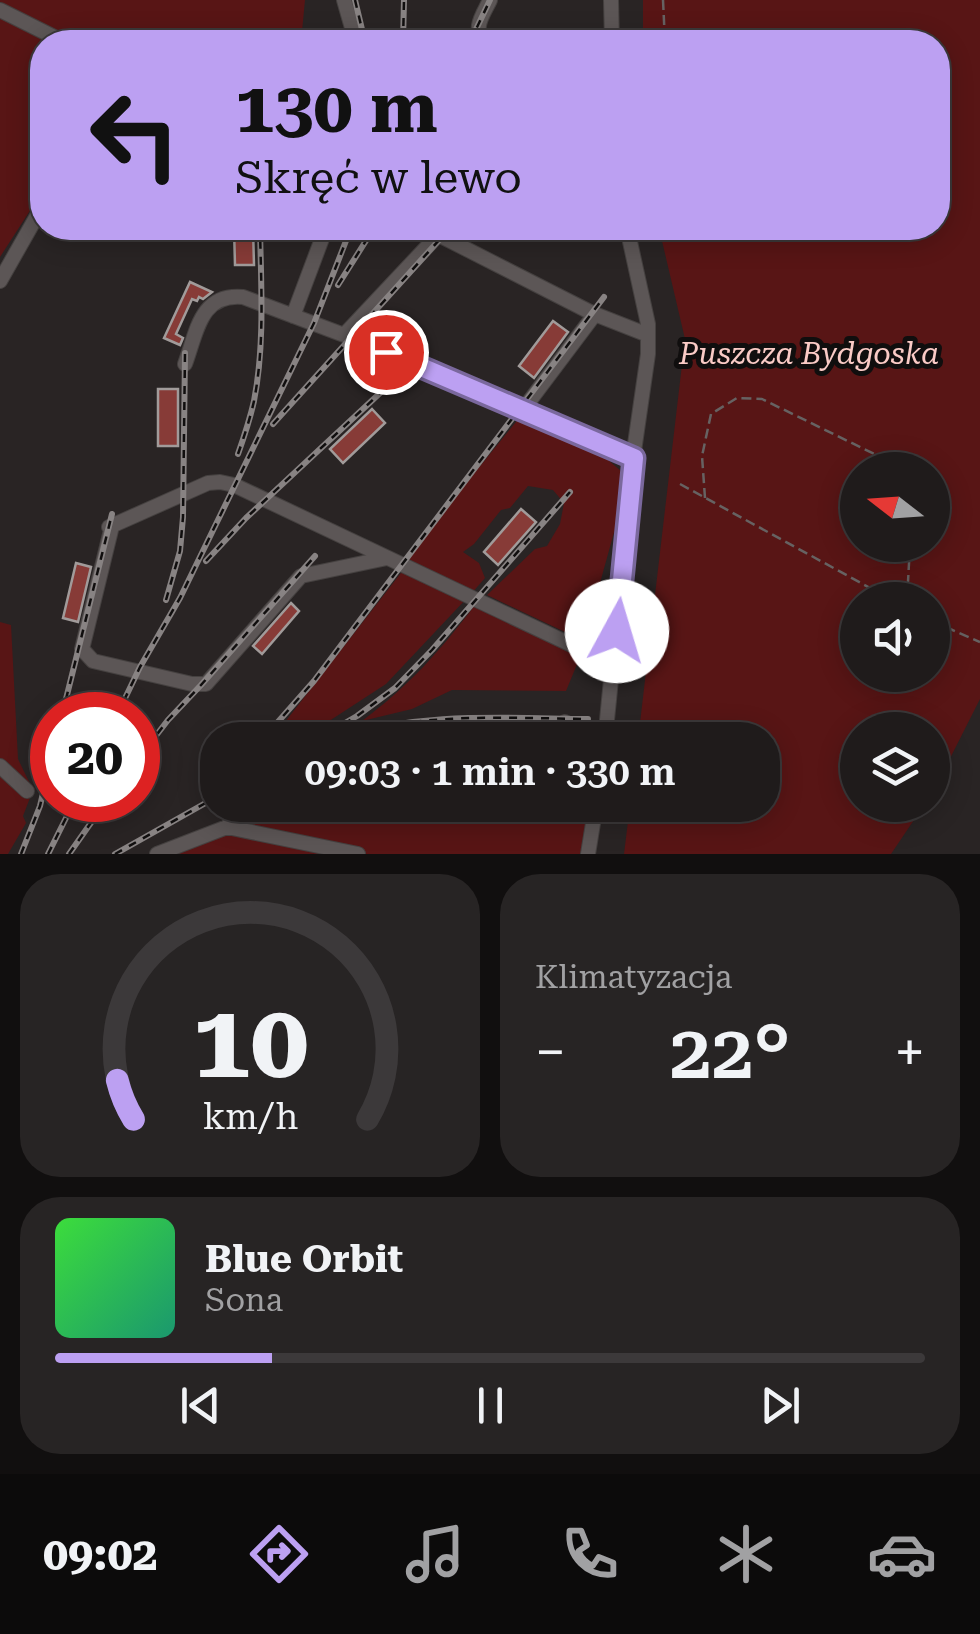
<!DOCTYPE html>
<html lang="pl">
<head>
<meta charset="utf-8">
<style>
  :root { --surface:#1f1b1b; --page:#272424; --text:#f1f3f6; --muted:#a1a1a3; --line:#3c393a; --accent:#bca0f2 }
  body { margin:0; font-family:"Roboto Serif",serif; background:var(--page); color:var(--text); height:100vh; display:flex; flex-direction:column; font-size:38px; white-space:nowrap }
  * { box-sizing:border-box; margin:0 }
  p { font-size:32px; color:var(--muted) }
  .icon { flex:none; width:55px; height:55px; fill:none; stroke:currentColor; stroke-width:2; stroke-linecap:round; stroke-linejoin:round }
  .map { position:relative; height:854px; overflow:hidden }
  .details { display:flex; flex-direction:column; gap:20px; padding:20px; background:#110f0f; flex:1 }
  .details>* { flex:none }
  .banner { position:absolute; left:30px; top:30px; width:920px; height:210px; border-radius:40px; box-shadow:0 5px 25px #0003,0 0 0 2px var(--line); background:#bca0f2; color:#111; overflow:hidden }
  .needle { width:65px; rotate:287deg }
  .controls { position:absolute; left:840px; top:452px; display:grid; gap:20px }
  .controls a { display:grid; place-items:center; width:110px; height:110px; border-radius:50%; background:var(--surface); box-shadow:0 5px 25px #0003,0 0 0 2px var(--line); font-size:50px }
  .speed { position:absolute; left:30px; top:692px; display:flex; gap:20px; font-size:50px; font-weight:700; text-align:center }
  .speed>* { display:grid; place-content:center; width:130px; height:130px; border-radius:50%; background:var(--surface); box-shadow:0 5px 25px #0003,0 0 0 2px var(--line); line-height:1 }
  .speed .limit { border:15px solid #d22; background:#fff; color:#111 }
  .pin { position:absolute; display:grid; place-items:center; width:85px; height:85px; color:#fff; margin:-42px; border:5px solid #fff; border-radius:50%; box-shadow:0 2px 10px #0007 }
  .me { position:absolute; width:110px; margin:-55px; rotate:6deg; stroke-linejoin:round; filter:drop-shadow(0 0 8px #0008) }
  .turn { display:flex; align-items:center; gap:35px; height:210px; padding:0 40px; font-size:45px }
  .turn .icon { width:130px; height:130px; stroke-width:2.5 }
  .turn b { display:block; font-size:70px; line-height:85px }
  .big { font-size:75px; font-weight:600; line-height:1.1 }
  .details .tile { flex:1; display:flex; flex-direction:column; justify-content:center; gap:15px; min-width:0; padding:0 35px; border-radius:40px; background:var(--page) }
  .details .dial { align-items:center; gap:0 }
  .dial svg { height:260px; overflow:visible; fill:none; stroke:var(--line); stroke-width:7; stroke-linecap:round; text-anchor:middle }
  .dial text { fill:var(--text); stroke:none }
  .song { display:flex; align-items:center; gap:30px }
  .cover { width:120px; height:120px; border-radius:15px; background:linear-gradient(135deg,hsl(120 70% 55%),hsl(160 70% 35%)) }
  .played { height:10px; border-radius:5px; background:linear-gradient(90deg,var(--accent) 25%,var(--line) 25%) }
  .keys { display:flex; justify-content:space-around; direction:ltr }
  .heat { display:flex; justify-content:space-between; align-items:center; font-size:55px; direction:ltr }
  .details .tiles { flex:1; display:grid; gap:20px; grid-template-columns:1fr 1fr }
  .tile:last-child { grid-column:span 2 }
  .trip { position:absolute; left:200px; top:722px; width:580px; height:100px; border-radius:40px; background:var(--surface); box-shadow:0 5px 25px #0003,0 0 0 2px var(--line); font-weight:600; line-height:100px; text-align:center }
  .tabs { display:flex; height:160px; justify-content:space-around; align-items:center; background:#0c0b0b; color:var(--muted) }
  .tabs .icon { width:70px; height:70px }
  .tabs .selected { color:var(--accent) }
  .tabs b { font-size:45px; color:var(--text) }
  .map>svg:first-child { display:block }
  .green { fill:#581515; fill-rule:evenodd }
  .building { fill:#873b37; stroke:#a19b9a; stroke-width:2.5 }
  .lines { fill:none; stroke-linecap:round; stroke-linejoin:round }
  .minor-casing { stroke:#454140; stroke-width:16 }
  .path { stroke:#666262; stroke-width:2.5; stroke-dasharray:10 5; stroke-linecap:butt }
  .minor { stroke:#5c5656; stroke-width:14 }
  .rail-casing { stroke:#888383; stroke-width:6 }
  .rail { stroke:#100e0e; stroke-width:2.5; stroke-dasharray:8; stroke-linecap:butt }
  .route-casing { stroke:#7a689d; stroke-width:25 }
  .route { stroke:#bca0f2; stroke-width:18 }
  .labels { text-anchor:middle; stroke-width:10; stroke-linejoin:round; paint-order:stroke }
  .park-label { font-size:30px; font-style:italic; fill:#facbc6; stroke:#100e0e }
</style>
</head>
<body>
<div class="map">
<svg width="980" height="854" viewBox="0 0 980 854">
  <rect width="100%" height="100%" fill="#292424"/>
  <!-- green -->
  <path class="green" d="M0,0h305l-4,42h-259v150l-42,65z
    M643,0h337v699l-47,93 -1,-62h-74v75h66l-33,49h-267l6,-49h132v-65h-124l47,-401 -26,-111h279v-186h-295zM932,470v75h-74v-75zM932,600v75h-74v-75z
    M520,417l80,36 29,25 -45,163 -97,-46 48,-46 12,-3 13,-22 4,-21 -11,-13 -25,-4 -18,22 -9,2 -27,34 -11,8 16,11 6,15 -14,16 -66,-36z
    M404,569l63,29 -81,86 -86,56h-29z
    M475,605l105,52 -14,34 -114,-1 -40,19 -50,12c48,-36 77,-69 113,-116z
    M0,622l11,3 7,134 15,31 -10,26 3,7 -18,31h-8z
    M252,805h339l-8,49h-410l61,-31z"/>
  <!-- building -->
  <path class="building" d="M234,228h19l1,37h-19z
    M190,282l22,10 -9,7 -4,-2 -2,4 -5,-2 -16,35 7,4 -3,7 -16,-7z
    M553,321l15,11 -34,46 -15,-12z
    M158,389h20v57h-20z
    M372,409l13,14 -42,40 -13,-14z
    M521,509l15,13 -38,43 -14,-13z
    M76,563l15,4 -13,55 -15,-4z
    M291,603l8,8 -37,43 -9,-8z
    M477,724h57v16h-57z"/>
  <g class="lines">
    <defs>
      <path id="minor" d="M344,0l12,42
        M611,0l1,42
        M0,10l64,32
        M486,42c-15,-13 -3,-27 4,-42
        M425,228l167,85 56,22
        M0,281l42,-74
        M293,316l33,-88
        M344,335l94,-100
        M185,364c12,-32 15,-71 58,-67l109,41 281,120
        M522,411l73,-97
        M112,526l-30,123 11,12 99,23h14l95,-108 86,-18
        M109,527l99,-44 12,-1 14,3 380,180
        M565,722l1,7 11,11
        M386,740l58,-7
        M605,740l28,-282 15,-104v-30l-21,-96
        M0,766l27,25
        M227,827l17,-22
        M157,854l70,-27 131,27
        M588,854l8,-49"/>
    </defs>
    <!-- minor casing -->
    <use href="#minor" class="minor-casing"/>
    <!-- path -->
    <path class="path" d="M663,0l2,42
      M680,484l212,116
      M705,498l-3,-42 9,-42 26,-16 25,1 145,71
      M907,600l3,-55
      M932,621l48,21"/>
    <!-- minor -->
    <use href="#minor" class="minor"/>
    <defs>
      <path id="rail" d="M355,0l10,42
        M403,42l1,-42
        M470,42l20,-42
        M338,285l36,-57
        M273,424l177,-196
        M238,454c6,-17 12,-35 16,-53 11,-56 7,-117 6,-173
        M206,561l40,-43 148,-138
        M166,600l14,-49 3,-34 2,-164
        M62,715l50,-201
        M117,715l23,-48 40,-69 134,-275 37,-95
        M335,738c87,-26 163,-20 253,-19
        M262,740l52,-59 290,-384
        M316,740l41,-24 38,-28 37,-38 138,-158
        M138,759l30,-39 33,-35 114,-129
        M21,854l19,-48 12,-52
        M48,854l27,-54
        M69,854l38,-54
        M115,854l103,-58"/>
    </defs>
    <!-- rail casing -->
    <use href="#rail" class="rail-casing"/>
    <!-- rail -->
    <use href="#rail" class="rail"/>
  </g>
  <g class="lines">
    <defs>
      <path id="route" d="M386,352l248,106 -17,173"/>
    </defs>
    <!-- route casing -->
    <use href="#route" class="route-casing"/>
    <!-- route -->
    <use href="#route" class="route"/>
  </g>
  <g class="labels">
    <!-- park labels -->
    <g class="park-label">
      <text x="809" y="364">Puszcza Bydgoska</text>
    </g>
  </g>
</svg>
<div class="controls">
<a><svg class="needle" viewBox="-14 -14 28 28"><path d="M0-13l5 13h-10z" fill="#e53935"/><path d="M0 13l5-13h-10z" fill="#a1a1a3"/></svg></a>
<a><svg class="icon" aria-label="sound" viewBox="0 0 24 24"><path d="M4 9h4l5-4v14l-5-4H4zM17 9q2 3 0 6"/></svg></a>
<a><svg class="icon" aria-label="layers" viewBox="0 0 24 24"><path d="M12 4l9 5-9 5-9-5zM3 14l9 5 9-5"/></svg></a>
</div>
<div class="speed"><div class="limit">20</div></div>
<div class="pin" style="left:386px;top:352px;background:#d93025"><svg class="icon" aria-label="arrive" viewBox="0 0 24 24"><path d="M6 21V4h12l-3 4 3 4H6"/></svg></div>
<svg class="me" style="left:617px;top:631px" viewBox="-20 -20 40 40"><circle r="19" fill="#fff"/><path d="M0-13L10 11 0 6-10 11z" fill="#bca0f2"/></svg>
<div class="trip">09:03 · 1 min · 330 m</div>
<div class="banner">
<div class="turn"><svg class="icon" aria-label="left" viewBox="0 0 24 24"><path d="M17 20v-9H6M10 6l-5 5 5 5"/></svg><div><b>130 m</b>Skręć w lewo</div></div>
</div>
</div>
<section class="details">
<div class="tiles">
<div class="tile dial"><svg viewBox="0 0 100 80">
<path d="M14 69A42 42 0 1 1 86 69"/>
<path d="M14 69A42 42 0 0 1 9 57" stroke="#bca0f2"/>
<text x="50" y="56" font-size="32" font-weight="700">10</text>
<text x="50" y="72" font-size="11">km/h</text>
</svg></div>
<div class="tile"><p>Klimatyzacja</p>
<div class="heat"><a>−</a><b class="big">22°</b><a>+</a></div>
</div>
<div class="tile">
<div class="song"><i class="cover"></i><div><b>Blue Orbit</b><p>Sona</p></div></div>
<div class="played"></div>
<div class="keys"><svg class="icon" aria-label="previous" viewBox="0 0 24 24"><path d="M18 5L8 12l10 7zM5 5v14"/></svg><svg class="icon" aria-label="pause" viewBox="0 0 24 24"><path d="M8 5v14M16 5v14"/></svg><svg class="icon" aria-label="next" viewBox="0 0 24 24"><path d="M6 5l10 7-10 7zM19 5v14"/></svg></div>
</div>
</div>
</section>
<nav class="tabs">
<b>09:02</b>
<svg class="icon selected" aria-label="directions" viewBox="0 0 24 24"><path d="M12 3l9 9-9 9-9-9zM9 14v-3h6M13 9l2 2-2 2"/></svg>
<svg class="icon" aria-label="music" viewBox="0 0 24 24"><path d="M9 18V5l10-2v13"/><circle cx="6" cy="18" r="3"/><circle cx="16" cy="16" r="3"/></svg>
<svg class="icon" aria-label="phone" viewBox="0 0 24 24"><path d="M5 4h4l2 5-3 2q2 4 5 5l2-3 5 2v4C11 20 4 13 5 4z"/></svg>
<svg class="icon" aria-label="climate" viewBox="0 0 24 24"><path d="M12 3v18M4 7l16 10M4 17L20 7"/></svg>
<svg class="icon" aria-label="car" viewBox="0 0 24 24"><path d="M5 17H2v-5l4-1 3-4h7l3 4 3 1v5h-3M9 17h6M6 11h13"/><circle cx="7" cy="17" r="2"/><circle cx="17" cy="17" r="2"/></svg>
</nav>
</body>
</html>
